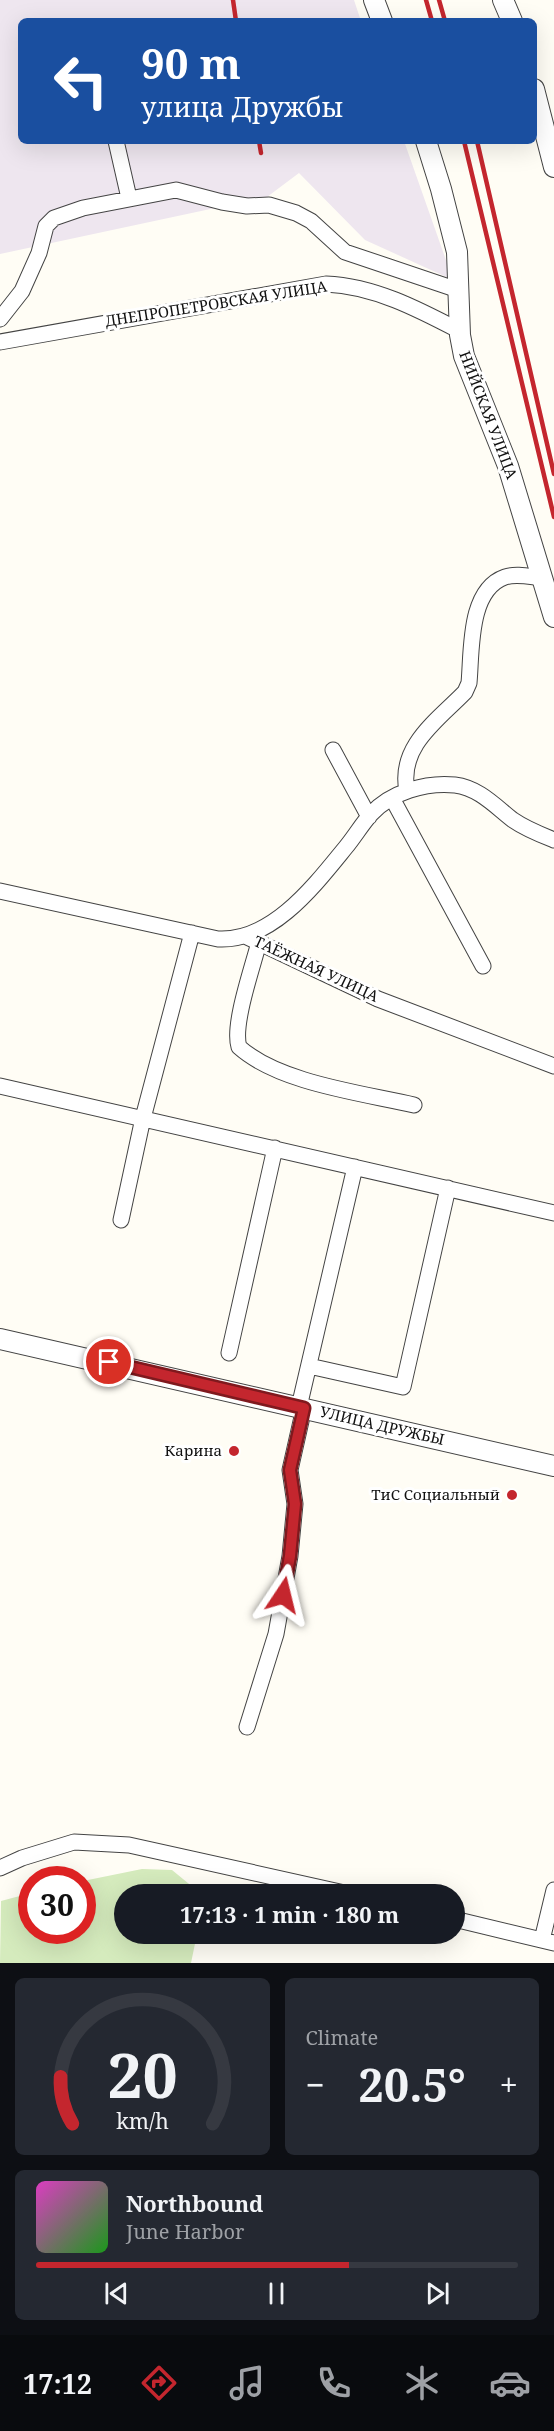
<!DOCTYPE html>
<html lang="en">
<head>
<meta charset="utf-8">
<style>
  :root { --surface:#171b24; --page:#242831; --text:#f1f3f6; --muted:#9ea1a6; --line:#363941; --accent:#c4262e }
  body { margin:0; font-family:"Noto Serif",serif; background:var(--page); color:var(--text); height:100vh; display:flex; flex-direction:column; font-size:22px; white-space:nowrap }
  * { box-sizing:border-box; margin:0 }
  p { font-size:20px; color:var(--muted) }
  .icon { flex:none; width:33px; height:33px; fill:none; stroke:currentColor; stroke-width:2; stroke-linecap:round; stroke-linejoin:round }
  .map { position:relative; height:1963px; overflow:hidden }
  .details { display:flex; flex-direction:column; gap:15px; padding:15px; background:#0d0f14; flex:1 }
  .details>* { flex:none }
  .banner { position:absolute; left:18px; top:18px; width:519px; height:126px; border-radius:9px; box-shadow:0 6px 24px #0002; background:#1a4fa0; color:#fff; overflow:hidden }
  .speed { position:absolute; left:18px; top:1866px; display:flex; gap:12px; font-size:30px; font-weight:700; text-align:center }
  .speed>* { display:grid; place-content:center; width:78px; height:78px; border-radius:50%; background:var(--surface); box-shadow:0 6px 24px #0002; line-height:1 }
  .speed .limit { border:9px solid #d22; background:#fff; color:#111 }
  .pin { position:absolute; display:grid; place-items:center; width:51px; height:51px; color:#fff; margin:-26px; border:3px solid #fff; border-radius:50%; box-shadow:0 2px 6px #0007 }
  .me { position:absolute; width:66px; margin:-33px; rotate:10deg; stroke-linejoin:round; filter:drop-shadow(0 0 4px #0008) }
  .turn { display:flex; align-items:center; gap:21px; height:126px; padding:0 24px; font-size:27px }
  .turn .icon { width:78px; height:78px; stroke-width:2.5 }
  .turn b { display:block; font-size:42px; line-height:51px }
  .big { font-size:45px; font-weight:700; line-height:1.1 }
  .details .widget { flex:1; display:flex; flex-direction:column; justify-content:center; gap:9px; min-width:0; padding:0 21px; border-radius:9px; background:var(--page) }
  .details .dial { align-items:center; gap:0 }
  .dial svg { height:156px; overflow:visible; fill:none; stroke:var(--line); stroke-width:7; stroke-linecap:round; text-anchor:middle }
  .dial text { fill:var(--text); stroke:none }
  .song { display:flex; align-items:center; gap:18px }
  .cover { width:72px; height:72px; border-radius:9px; background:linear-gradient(135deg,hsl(310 70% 55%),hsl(120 70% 35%)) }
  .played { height:6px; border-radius:3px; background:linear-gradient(90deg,var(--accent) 65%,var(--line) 65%) }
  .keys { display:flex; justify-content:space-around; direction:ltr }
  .heat { display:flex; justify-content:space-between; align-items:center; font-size:33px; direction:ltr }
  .details .tiles { flex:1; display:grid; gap:15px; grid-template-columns:1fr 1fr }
  .widget:last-child { grid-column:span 2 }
  .trip { position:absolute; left:114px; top:1884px; width:351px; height:60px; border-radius:30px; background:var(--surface); box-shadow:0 6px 24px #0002; font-weight:700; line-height:60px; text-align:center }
  .menu { display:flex; height:96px; justify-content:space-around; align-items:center; background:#090b0e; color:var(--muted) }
  .menu .icon { width:42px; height:42px }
  .menu .selected { color:var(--accent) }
  .menu b { font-size:27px; color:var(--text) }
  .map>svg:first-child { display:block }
  .industrial { fill:#eee6ef }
  .green { fill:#d5ebbd }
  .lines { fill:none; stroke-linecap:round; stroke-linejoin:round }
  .minor-casing { stroke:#444; stroke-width:17 }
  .tertiary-casing { stroke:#444; stroke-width:22 }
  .minor { stroke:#fff; stroke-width:15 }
  .tertiary { stroke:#fff; stroke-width:20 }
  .rail { stroke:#c4262e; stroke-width:4.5 }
  .route-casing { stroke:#7f191e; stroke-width:15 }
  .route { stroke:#c4262e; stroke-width:10 }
  .poi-dot { fill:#c4262e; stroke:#fff; stroke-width:2 }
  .labels { text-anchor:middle; stroke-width:6; stroke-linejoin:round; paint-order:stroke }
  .street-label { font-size:15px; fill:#111; stroke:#fff }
  .poi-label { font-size:15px; fill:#111; stroke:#fff; text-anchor:end }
</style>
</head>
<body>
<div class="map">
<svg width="554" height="1963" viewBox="0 0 554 1963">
  <rect width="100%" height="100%" fill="#fffdf5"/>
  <!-- industrial -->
  <path class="industrial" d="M0,0h354l7,21h-340v120h383l49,139 -88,-40 -66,-67 -32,24 -267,57z"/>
  <!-- green -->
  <path class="green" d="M142,1869l30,1 22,18 2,6h-72v40h73l-6,29h-191l1,-62 30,-8 1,37h50l1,-49z"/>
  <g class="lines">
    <defs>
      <path id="minor" d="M116,141l13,57
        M0,319l22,-28 17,-38 7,-27 8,-8 29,-10 93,-18 46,12 25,4 22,-1 27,8 15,8 34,31 113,38
        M0,342l326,-58c48,2 92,25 134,47
        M333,750l36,67
        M407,791c-9,-45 31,-71 58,-99l4,-9c3,-32 -1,-93 36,-106 12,-4 26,0 38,1
        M392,798l91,168
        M0,891l218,48c54,3 97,-54 128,-92 9,-11 16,-23 25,-33 20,-22 55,-32 84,-29 24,3 40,21 58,35 13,9 26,14 41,20
        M245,936l133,63 176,67
        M259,942c-6,24 -27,83 -20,105 40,36 123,46 175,58
        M0,1086l554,127
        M121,1220l22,-102 49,-185
        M229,1353l46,-205
        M309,1366l94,21 45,-199
        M299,1407l56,-240
        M247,1727l29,-93 14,-78 5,-52 -5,-34 14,-62
        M0,1868l22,-10 52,-16 55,3 220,49
        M454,1919l100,24
        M542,1940l12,-50"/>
      <path id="tertiary" d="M374,0l8,21
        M503,0l9,21
        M534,89l20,78
        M426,141l15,48 16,63 3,83 4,21 44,110 46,151
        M0,1339l554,127"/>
    </defs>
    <!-- minor casing -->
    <use href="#minor" class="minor-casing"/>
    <!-- tertiary casing -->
    <use href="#tertiary" class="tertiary-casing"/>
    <!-- minor -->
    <use href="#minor" class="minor"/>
    <!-- tertiary -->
    <use href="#tertiary" class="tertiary"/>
    <!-- rail -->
    <path class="rail" d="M233,0l3,21
      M426,0l6,21
      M439,0l6,21
      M259,141l2,12
      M464,141l90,376
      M477,141l77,333"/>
  </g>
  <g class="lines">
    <defs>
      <path id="route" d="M109,1362l195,46 -14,62 5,34 -5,52 -7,39"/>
    </defs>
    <!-- route casing -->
    <use href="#route" class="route-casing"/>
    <!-- route -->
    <use href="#route" class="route"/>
  </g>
  <!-- markers -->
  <g class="poi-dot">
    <circle cx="234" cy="1451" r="6"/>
    <circle cx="512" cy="1495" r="6"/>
  </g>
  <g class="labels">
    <!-- street labels -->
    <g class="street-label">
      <text transform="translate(216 304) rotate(-9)" y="5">ДНЕПРОПЕТРОВСКАЯ УЛИЦА</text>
      <text transform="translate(488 415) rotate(69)" y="5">НИЙСКАЯ УЛИЦА</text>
      <text transform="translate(316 969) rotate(25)" y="5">ТАЁЖНАЯ УЛИЦА</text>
      <text transform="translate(382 1426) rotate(13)" y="5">УЛИЦА ДРУЖБЫ</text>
    </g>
    <!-- poi labels -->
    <g class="poi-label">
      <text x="222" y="1456">Карина</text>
      <text x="500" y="1500">ТиС Социальный</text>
    </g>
  </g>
</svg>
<div class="speed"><div class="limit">30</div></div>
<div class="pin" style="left:109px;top:1362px;background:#d93025"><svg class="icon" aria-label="arrive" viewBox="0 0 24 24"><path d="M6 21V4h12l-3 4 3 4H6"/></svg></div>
<svg class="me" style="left:283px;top:1595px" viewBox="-20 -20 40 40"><path d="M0-17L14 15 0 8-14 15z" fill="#c4262e" stroke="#fff" stroke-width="4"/></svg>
<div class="trip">17:13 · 1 min · 180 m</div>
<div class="banner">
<div class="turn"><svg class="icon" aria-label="left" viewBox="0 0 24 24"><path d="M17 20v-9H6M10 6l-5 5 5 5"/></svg><div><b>90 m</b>улица Дружбы</div></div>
</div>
</div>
<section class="details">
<div class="tiles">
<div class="widget dial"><svg viewBox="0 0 100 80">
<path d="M14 69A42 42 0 1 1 86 69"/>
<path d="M14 69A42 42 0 0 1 8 45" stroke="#c4262e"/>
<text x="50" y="56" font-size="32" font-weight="700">20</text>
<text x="50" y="72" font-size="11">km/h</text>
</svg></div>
<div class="widget"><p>Climate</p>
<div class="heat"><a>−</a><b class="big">20.5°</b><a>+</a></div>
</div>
<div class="widget">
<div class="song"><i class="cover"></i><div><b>Northbound</b><p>June Harbor</p></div></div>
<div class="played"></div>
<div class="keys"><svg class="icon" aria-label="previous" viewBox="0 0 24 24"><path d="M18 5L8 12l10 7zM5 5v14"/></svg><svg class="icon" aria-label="pause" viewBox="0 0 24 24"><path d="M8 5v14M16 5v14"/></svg><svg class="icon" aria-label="next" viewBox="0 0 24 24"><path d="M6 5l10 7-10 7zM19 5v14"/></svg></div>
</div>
</div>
</section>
<nav class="menu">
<b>17:12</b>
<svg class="icon selected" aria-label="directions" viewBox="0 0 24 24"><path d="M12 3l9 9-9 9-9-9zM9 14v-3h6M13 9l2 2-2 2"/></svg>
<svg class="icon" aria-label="music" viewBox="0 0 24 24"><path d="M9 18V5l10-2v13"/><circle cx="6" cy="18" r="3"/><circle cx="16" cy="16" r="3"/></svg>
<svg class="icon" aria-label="phone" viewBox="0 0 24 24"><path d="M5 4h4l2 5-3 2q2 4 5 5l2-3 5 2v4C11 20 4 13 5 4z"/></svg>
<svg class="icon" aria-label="climate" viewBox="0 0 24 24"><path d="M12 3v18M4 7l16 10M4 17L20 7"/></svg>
<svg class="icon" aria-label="car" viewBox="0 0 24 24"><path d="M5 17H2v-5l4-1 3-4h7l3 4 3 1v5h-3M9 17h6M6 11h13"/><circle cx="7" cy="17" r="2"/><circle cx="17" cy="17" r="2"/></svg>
</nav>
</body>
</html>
